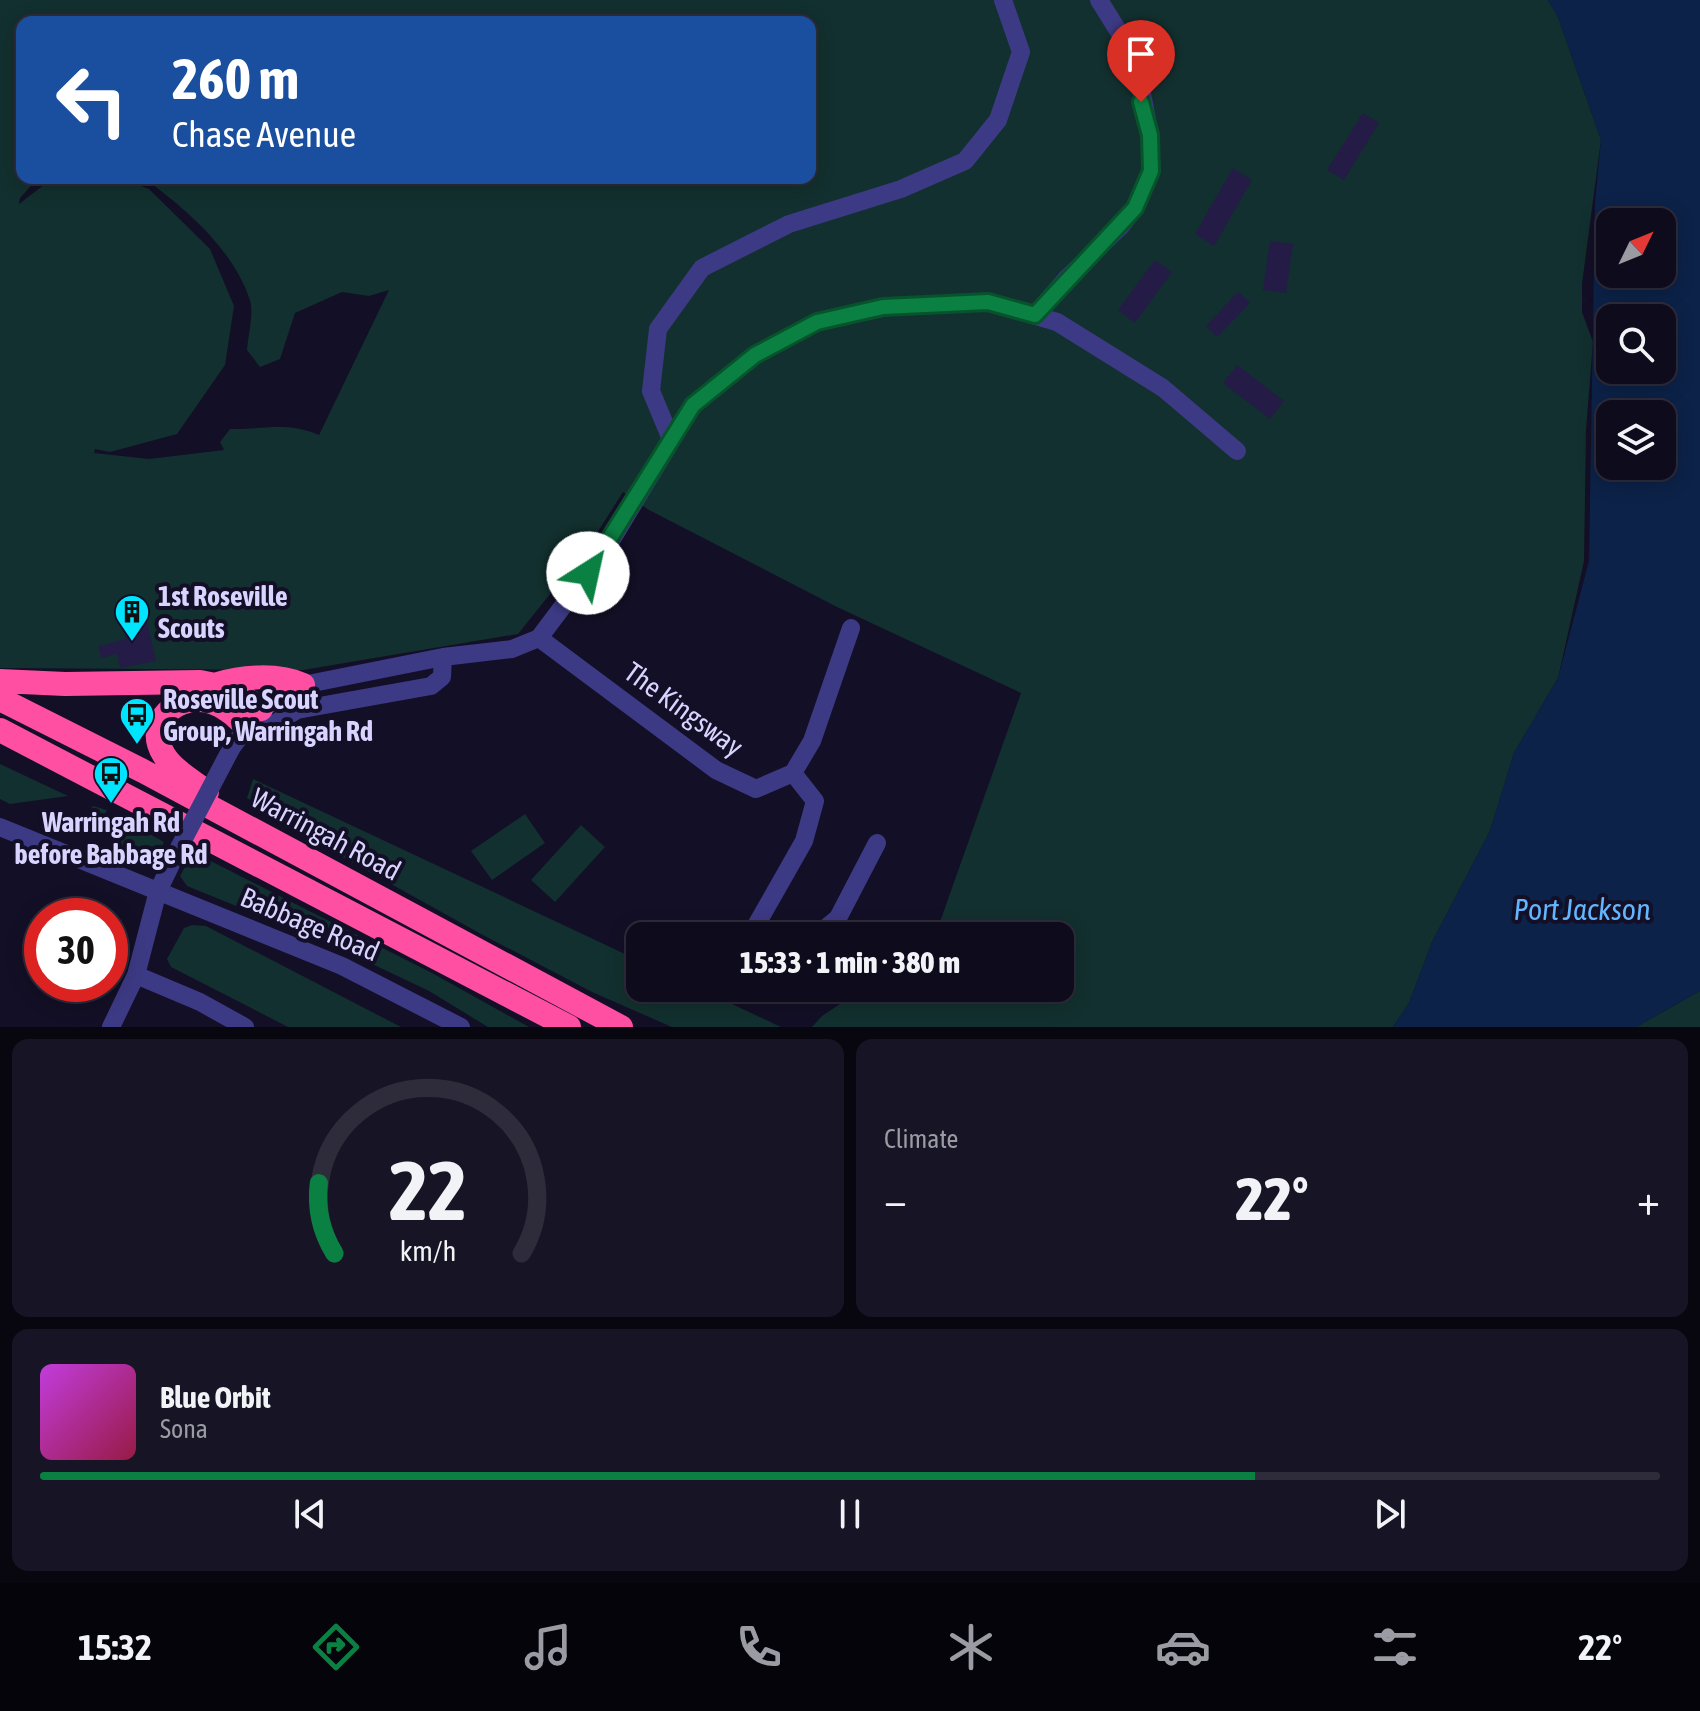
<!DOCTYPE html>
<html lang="en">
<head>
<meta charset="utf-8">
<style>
  :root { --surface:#0e0b1c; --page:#171425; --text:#f1f3f6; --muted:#9b9ba3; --line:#2e2b3b; --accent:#0b8043 }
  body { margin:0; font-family:"Asap Condensed",sans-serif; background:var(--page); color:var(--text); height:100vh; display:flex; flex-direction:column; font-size:30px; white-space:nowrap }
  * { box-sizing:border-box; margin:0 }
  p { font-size:26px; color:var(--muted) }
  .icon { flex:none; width:44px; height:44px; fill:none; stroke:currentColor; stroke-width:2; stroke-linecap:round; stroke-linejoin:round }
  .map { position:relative; height:1027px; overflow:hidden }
  .side { display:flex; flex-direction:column; gap:12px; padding:12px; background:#08060f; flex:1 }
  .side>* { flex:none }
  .top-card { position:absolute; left:16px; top:16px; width:800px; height:168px; border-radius:16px; box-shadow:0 4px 20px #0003,0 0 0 2px var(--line); background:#1a4fa0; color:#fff; overflow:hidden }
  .needle { width:52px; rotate:47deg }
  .fabs { position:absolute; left:1596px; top:208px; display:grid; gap:16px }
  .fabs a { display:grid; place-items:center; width:80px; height:80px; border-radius:16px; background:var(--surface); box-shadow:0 4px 20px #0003,0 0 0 2px var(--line); font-size:40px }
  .speed { position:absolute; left:24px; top:898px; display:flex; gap:16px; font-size:40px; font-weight:700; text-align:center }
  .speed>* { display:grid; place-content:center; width:104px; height:104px; border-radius:50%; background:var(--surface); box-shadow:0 4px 20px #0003,0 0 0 2px var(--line); line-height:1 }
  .speed .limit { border:12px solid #d22; background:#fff; color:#111 }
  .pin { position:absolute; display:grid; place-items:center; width:68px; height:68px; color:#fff; margin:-82px -34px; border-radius:50% 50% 50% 0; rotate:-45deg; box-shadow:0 0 8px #0007 }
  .pin .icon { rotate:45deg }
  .me { position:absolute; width:88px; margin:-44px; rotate:35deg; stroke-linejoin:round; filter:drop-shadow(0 0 6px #0008) }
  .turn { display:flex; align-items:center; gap:28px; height:168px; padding:0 24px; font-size:36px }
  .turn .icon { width:104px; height:104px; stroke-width:2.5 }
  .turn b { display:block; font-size:56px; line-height:68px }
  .big { font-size:60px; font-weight:800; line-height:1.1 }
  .side .tile { flex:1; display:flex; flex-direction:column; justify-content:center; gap:12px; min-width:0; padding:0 28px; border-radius:16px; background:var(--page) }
  .side .dial { align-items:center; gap:0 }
  .dial svg { height:208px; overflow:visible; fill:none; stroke:var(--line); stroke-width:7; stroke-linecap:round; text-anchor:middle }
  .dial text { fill:var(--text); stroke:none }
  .song { display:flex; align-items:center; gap:24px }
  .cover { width:96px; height:96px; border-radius:12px; background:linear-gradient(135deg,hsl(290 70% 55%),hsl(340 70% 35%)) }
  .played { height:8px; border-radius:4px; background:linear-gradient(90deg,var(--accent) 75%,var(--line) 75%) }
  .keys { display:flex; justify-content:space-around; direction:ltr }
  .heat { display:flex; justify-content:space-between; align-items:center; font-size:44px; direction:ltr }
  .side .tiles { flex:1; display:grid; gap:12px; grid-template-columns:1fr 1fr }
  .tile:last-child { grid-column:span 2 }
  .trip { position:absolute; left:626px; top:922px; width:448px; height:80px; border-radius:16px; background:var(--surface); box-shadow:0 4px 20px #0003,0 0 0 2px var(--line); font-weight:800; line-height:80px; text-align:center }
  .tabs { display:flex; height:128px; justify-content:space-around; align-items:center; background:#06040b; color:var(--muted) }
  .tabs .icon { width:56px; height:56px }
  .tabs .selected { color:var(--accent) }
  .tabs b { font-size:36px; color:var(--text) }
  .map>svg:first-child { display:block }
  .green { fill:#12302f; fill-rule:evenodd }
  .water { fill:#0c2248; fill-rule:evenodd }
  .building { fill:#241b47 }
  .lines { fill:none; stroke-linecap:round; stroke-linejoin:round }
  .minor { stroke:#3d3a85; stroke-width:18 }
  .highway { stroke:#ff4fa3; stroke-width:24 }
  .minor-bridge { stroke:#3d3a85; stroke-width:18 }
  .route-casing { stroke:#07532c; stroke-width:20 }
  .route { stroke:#0b8043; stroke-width:14 }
  .labels { text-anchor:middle; stroke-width:8; stroke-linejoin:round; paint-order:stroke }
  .poi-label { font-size:28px; font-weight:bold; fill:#d9d4ff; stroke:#130f26; text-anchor:start }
  .street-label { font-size:28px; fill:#d9d4ff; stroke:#130f26 }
  .water-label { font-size:30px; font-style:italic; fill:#62b6ff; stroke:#130f26 }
</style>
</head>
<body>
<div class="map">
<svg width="1700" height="1027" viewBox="0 0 1700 1027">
  <rect width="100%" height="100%" fill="#130f26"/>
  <!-- green -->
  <path class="green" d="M0,0h1548l10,17 43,123 -19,144v28l11,30 -7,88 -2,131 -26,117 -44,75 -24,78 -58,111 -23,61 -16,24h-581l10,-11 42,-28h196v-52h-125l86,-243 -184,-86 -188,-97 -26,-18 -33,52 -72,90 -215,36 -303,-2zM22,22h788v156h-666c42,31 89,71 106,122 4,14 -2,36 -3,50l13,17 20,-8 15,-46 47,-21 27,4 20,-6 -70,145c-34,-14 -56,-5 -89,-6l-10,13 4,8 -75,9 -55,-6 1,-4 15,3 67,-18 48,-69 9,-59 -24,-57 -61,-60 -29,-11h-48l-27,6 -26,20 1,-6 18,-20h-16z
    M0,764l68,32 -58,8 -10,-5z
    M253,779l387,182v27h58l83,39h-109l-80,-35 -111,-58 -135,-75 -99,-61z
    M93,806l14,4 -2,4 15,10 3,-5 41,23 -11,25c-25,-3 -48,-39 -64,-56z
    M525,814l20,29 -53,37 -21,-29z
    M581,825l24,22 -50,55 -24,-22z
    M193,852l239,121 97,54h-41l-59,-36 -101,-48 -141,-57 -7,-10z
    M192,925l14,1 195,101h-113l-117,-60 -4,-8 17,-31z
    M1700,991v36h-64z"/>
  <!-- water -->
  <path class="water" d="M1548,0h152v991l-64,36h-243l16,-24 23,-61 58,-111 24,-78 44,-75 31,-117 6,-359 6,-62 -43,-123zM1610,222h52v52h-52zM1610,318h52v52h-52zM1610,414h52v52h-52z"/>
  <!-- building -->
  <path class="building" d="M1363,113l16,10 -35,57 -17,-10z
    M1233,168l19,12 -38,66 -19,-12z
    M1270,241l23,3 -7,49 -23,-3z
    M1155,260l17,12 -37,51 -17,-13z
    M1238,292l12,11 -33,34 -11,-11z
    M1237,365l47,36 -14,18 -47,-36z
    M145,614l11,47 -36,7 -3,-14 -16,4 -3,-12 28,-7 -4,-20z"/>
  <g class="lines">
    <!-- minor -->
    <path class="minor" d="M1035,315l31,-36 55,-53 14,-18 16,-37 -1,-36 -15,-77 -36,-58
      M671,439l-20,-48 7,-62 44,-61 87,-44 112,-35 64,-28 33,-41 23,-68 -18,-52
      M539,638l177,132 40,19 37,-16 19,-32 39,-113
      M269,727l28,-17 134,-24 11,-9 1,-20
      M232,747l29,-38 42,-24 140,-28 69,-8 27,-11 67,-89 87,-144 62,-50 62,-33 66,-15 105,-5 69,20 106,66 74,63
      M0,827l342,139 119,61
      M755,936l-1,-7 50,-88 11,-40 -22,-28
      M816,936l22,-18 39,-75
      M136,975l64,27 45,25
      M111,1027l25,-52 22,-84 22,-45"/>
    <!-- highway -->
    <path class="highway" d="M0,681l65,3 135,-2 30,6 31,21
      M218,684c25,-8 61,-10 85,1
      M0,699l143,72 478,256
      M0,730l569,297
      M207,792c-14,-11 -33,-21 -43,-37 -21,-33 14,-63 47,-53 14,4 25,15 36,25"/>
    <!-- minor-bridge -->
    <path class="minor-bridge" d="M180,846l52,-99"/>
  </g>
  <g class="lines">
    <defs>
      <path id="route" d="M588,573l105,-168 62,-50 62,-33 66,-15 105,-5 47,13 100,-107 16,-37 -1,-36 -9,-33"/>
    </defs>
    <!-- route casing -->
    <use href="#route" class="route-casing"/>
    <!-- route -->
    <use href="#route" class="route"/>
  </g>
  <!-- icons -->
  <defs>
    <symbol id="building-pin" viewBox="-11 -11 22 30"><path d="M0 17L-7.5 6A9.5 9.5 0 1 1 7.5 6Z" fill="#00e5ff" stroke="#130f26"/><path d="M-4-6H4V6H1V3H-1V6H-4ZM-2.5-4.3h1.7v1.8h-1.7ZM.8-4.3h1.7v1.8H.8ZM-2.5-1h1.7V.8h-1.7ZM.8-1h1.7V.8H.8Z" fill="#111"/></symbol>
    <symbol id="bus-pin" viewBox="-11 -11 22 30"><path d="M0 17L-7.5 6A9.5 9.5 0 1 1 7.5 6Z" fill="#00e5ff" stroke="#130f26"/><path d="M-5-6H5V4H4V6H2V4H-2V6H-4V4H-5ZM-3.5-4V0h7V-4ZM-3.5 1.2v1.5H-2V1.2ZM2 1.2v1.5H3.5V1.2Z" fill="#111"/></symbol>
  </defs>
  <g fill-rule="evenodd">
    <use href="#building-pin" x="112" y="592" width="40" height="54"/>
    <use href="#bus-pin" x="117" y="695" width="40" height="54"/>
    <use href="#bus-pin" x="91" y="754" width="40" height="54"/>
  </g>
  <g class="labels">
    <!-- poi labels -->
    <g class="poi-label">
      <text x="158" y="606">1st Roseville<tspan x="158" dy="32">Scouts</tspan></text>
      <text x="163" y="709">Roseville Scout<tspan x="163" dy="32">Group, Warringah Rd</tspan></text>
      <text x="111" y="832" text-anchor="middle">Warringah Rd<tspan x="111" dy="32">before Babbage Rd</tspan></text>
    </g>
    <!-- street labels -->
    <g class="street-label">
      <text transform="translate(684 709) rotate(36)" y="10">The Kingsway</text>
      <text transform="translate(326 834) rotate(28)" y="10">Warringah Road</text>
      <text transform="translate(310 924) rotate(23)" y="10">Babbage Road</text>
    </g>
    <!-- water labels -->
    <g class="water-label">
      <text x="1582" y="920">Port Jackson</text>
    </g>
  </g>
</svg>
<div class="fabs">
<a><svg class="needle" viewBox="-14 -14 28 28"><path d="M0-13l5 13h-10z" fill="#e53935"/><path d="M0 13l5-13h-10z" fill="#9b9ba3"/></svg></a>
<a><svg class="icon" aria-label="search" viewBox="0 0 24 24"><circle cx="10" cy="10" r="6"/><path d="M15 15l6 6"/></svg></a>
<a><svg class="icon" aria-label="layers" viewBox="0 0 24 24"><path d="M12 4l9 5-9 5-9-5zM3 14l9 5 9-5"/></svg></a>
</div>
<div class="speed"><div class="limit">30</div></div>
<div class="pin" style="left:1141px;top:102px;background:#d93025"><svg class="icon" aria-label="arrive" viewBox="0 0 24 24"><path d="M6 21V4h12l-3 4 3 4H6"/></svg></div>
<svg class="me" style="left:588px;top:573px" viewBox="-20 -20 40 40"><circle r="19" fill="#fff"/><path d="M0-13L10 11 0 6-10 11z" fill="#0b8043"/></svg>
<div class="trip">15:33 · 1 min · 380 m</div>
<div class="top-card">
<div class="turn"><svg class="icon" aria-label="left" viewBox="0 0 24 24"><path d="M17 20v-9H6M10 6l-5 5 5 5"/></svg><div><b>260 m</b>Chase Avenue</div></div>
</div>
</div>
<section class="side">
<div class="tiles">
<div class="tile dial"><svg viewBox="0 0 100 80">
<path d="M14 69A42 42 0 1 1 86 69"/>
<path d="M14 69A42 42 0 0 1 8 42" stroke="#0b8043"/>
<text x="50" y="56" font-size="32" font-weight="700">22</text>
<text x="50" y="72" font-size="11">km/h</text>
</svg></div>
<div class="tile"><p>Climate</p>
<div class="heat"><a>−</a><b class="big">22°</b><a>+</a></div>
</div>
<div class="tile">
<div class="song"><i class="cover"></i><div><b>Blue Orbit</b><p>Sona</p></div></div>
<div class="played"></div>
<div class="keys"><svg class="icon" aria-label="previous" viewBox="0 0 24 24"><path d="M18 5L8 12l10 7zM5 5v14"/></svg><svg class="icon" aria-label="pause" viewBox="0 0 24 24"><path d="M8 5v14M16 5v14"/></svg><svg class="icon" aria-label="next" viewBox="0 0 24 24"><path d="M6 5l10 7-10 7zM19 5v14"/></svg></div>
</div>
</div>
</section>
<nav class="tabs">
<b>15:32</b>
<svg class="icon selected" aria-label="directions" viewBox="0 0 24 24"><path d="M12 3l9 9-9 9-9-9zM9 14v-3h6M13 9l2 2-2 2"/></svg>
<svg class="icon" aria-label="music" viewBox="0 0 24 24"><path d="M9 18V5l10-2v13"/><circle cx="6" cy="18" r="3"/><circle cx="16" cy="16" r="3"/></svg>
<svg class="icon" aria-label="phone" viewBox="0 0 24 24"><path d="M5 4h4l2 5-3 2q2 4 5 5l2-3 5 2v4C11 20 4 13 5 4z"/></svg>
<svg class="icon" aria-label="climate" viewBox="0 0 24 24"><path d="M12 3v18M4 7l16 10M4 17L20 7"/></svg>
<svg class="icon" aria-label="car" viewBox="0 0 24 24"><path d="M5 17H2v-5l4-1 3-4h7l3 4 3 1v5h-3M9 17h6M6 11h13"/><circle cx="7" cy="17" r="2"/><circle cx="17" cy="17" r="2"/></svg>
<svg class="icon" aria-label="filters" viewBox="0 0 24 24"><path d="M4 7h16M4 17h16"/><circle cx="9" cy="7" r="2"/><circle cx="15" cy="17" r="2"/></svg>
<b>22°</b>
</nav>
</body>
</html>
